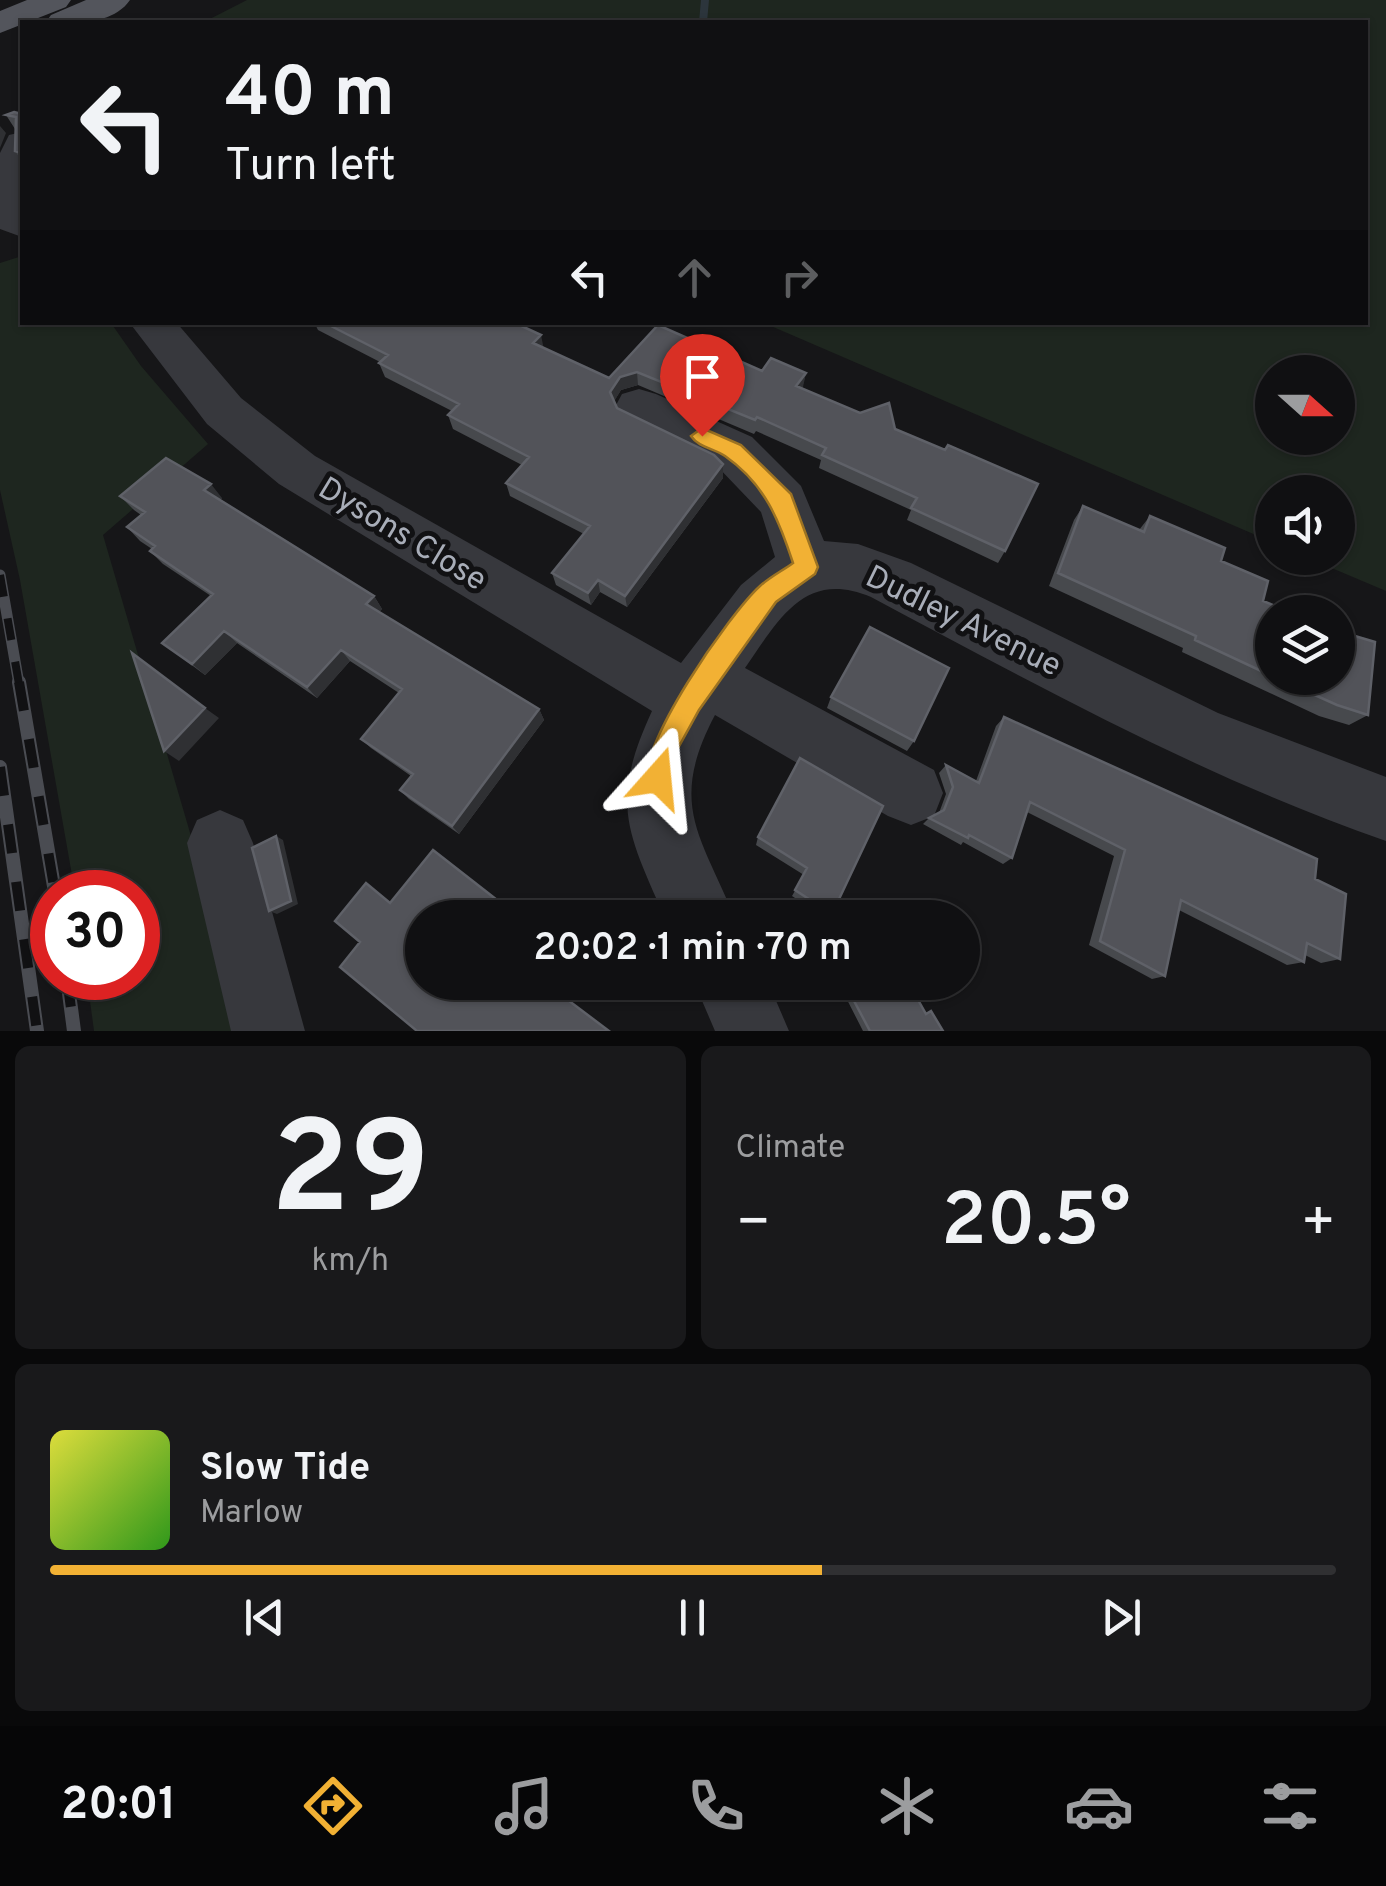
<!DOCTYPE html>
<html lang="en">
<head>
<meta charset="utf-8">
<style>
  :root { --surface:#101012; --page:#19191b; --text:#f1f3f6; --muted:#9c9d9f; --line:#303032; --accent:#f2b134 }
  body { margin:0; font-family:Overpass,sans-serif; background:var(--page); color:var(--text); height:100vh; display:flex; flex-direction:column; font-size:38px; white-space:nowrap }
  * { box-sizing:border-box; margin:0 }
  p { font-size:32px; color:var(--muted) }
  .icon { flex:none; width:55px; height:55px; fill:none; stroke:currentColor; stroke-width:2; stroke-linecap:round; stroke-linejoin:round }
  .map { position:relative; height:1031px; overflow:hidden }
  .details { display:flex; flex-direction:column; gap:15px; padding:15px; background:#09090a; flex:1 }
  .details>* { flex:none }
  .hud { position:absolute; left:20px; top:20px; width:1348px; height:305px; border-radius:0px; box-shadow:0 2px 8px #0004,0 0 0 2px var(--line); background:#101012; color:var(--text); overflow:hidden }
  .needle { width:65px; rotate:111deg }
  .fabs { position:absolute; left:1255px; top:355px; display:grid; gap:20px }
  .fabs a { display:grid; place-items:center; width:100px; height:100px; border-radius:50%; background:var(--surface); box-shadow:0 2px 8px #0004,0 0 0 2px var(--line); font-size:50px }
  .speed { position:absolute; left:30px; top:870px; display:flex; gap:20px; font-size:50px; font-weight:700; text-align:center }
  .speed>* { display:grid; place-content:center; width:130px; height:130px; border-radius:50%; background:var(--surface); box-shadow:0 2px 8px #0004,0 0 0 2px var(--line); line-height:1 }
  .speed .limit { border:15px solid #d22; background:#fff; color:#111 }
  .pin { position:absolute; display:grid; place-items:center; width:85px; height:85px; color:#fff; margin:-102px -42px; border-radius:50% 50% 50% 0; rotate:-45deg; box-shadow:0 0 10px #0007 }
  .pin .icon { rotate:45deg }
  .me { position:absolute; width:110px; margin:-55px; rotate:18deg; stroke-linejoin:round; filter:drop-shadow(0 0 8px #0008) }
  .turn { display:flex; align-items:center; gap:35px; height:210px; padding:0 40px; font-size:45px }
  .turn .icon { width:130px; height:130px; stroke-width:2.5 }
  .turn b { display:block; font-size:70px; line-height:85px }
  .lanes { display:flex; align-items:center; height:95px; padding:0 40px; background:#0003; justify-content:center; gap:50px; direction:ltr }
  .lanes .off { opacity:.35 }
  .big { font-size:75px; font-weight:600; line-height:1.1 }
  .details .widget { flex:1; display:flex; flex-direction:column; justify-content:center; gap:15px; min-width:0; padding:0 35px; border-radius:15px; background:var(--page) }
  .details .dial { align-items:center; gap:0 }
  .dial b { font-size:130px; line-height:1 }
  .song { display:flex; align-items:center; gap:30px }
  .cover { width:120px; height:120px; border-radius:15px; background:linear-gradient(135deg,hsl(60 70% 55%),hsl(110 70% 35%)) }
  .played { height:10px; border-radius:5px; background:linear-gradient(90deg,var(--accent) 60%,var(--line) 60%) }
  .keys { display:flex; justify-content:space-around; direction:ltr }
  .heat { display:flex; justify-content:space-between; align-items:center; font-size:55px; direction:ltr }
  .details .tiles { flex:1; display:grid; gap:15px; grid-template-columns:1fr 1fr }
  .widget:last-child { grid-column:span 2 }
  .trip { position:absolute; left:405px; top:900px; width:575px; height:100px; border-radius:50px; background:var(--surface); box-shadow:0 2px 8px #0004,0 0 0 2px var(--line); font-weight:600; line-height:100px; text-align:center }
  .menu { display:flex; height:160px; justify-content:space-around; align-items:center; background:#060607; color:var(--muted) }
  .menu .icon { width:70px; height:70px }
  .menu .selected { color:var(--accent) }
  .menu b { font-size:45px; color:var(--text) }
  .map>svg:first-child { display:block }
  .green { fill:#1e261f; fill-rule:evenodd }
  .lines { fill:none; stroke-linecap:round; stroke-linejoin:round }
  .stream { fill:#2c353c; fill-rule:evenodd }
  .minor { fill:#37383d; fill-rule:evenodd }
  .major { fill:#53555c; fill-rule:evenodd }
  .rail-far1-casing { stroke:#4a4c52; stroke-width:11 }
  .rail-casing { stroke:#4a4c52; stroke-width:14 }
  .rail-far1 { stroke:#111113; stroke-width:8; stroke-dasharray:22; stroke-linecap:butt }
  .rail { stroke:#111113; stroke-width:10; stroke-dasharray:29; stroke-linecap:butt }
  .wall { fill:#47494d }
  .shaded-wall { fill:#2f3033 }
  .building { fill:#525359; stroke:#5f6168; stroke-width:2.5 }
  .route { fill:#f2b134; stroke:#9d7322; stroke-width:2.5 }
  .labels { text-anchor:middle; stroke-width:10; stroke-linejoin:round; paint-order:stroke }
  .street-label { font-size:32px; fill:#a8adb8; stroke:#111113 }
</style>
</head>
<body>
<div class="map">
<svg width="1386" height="1031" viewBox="0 0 1386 1031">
  <rect width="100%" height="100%" fill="#161618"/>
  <!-- green -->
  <path class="green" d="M247,0h1139v591l-78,-33h30v-66h-66v50l-508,-219 601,-1v-300h-1161zM1338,372v66h-66v-66z
    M22,256v66l89,1 30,43 67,78 -105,91 102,349 36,147h-147l-7,-53h51v-86h-63l-55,-312 -20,-90v-227z"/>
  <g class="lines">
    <!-- stream -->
    <path class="stream" d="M701,0h8l-2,22h-8z"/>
    <!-- minor -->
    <path class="minor" d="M22,132v105l-22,-8v-76l9,-18z
      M129,322h47l65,76 74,58 366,207 60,-78 34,-28 -14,-45 -45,-47 -94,-45 -7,-13 7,-13 17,-5 17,5 96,43 49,49 23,55 34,3 53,19 307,150 168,64v64c-181,-63 -346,-154 -515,-244 -66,-28 -92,22 -126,71l189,102 9,23 -9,23 -23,9 -23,-9 -173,-101c-47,89 -15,119 20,203h-70c-39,-88 -55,-116 -13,-207l-373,-227 -72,-60z
      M220,810l23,10 10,23 52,188h-74l-44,-188 10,-23z
      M694,982h74l21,49h-74z"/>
    <!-- major -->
    <path class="major" d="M27,0h44l-5,7 -66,26v-22z
      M86,0h44c-17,25 -57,24 -84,22l5,-7z"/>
    <defs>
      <path id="rail-far1" d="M0,575l19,109"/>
      <path id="rail" d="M19,682l36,210
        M0,767l37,264
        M67,978l7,53"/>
    </defs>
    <!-- rail-far1 casing -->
    <use href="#rail-far1" class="rail-far1-casing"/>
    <!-- rail casing -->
    <use href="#rail" class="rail-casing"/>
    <!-- rail-far1 -->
    <use href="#rail-far1" class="rail-far1"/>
    <!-- rail -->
    <use href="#rail" class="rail"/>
  </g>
  <!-- wall -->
  <path class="wall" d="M22,114v47l-7,-10v-22l-9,-14z
    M314,322h199l30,25 66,31 49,-53 104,46 44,2 -4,15 93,41 110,122 -7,12 -91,-43 4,-10 -92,-42 2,-8 -65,-29 -2,3 -116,-49 -17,5 -7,11 3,7 106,70 -96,129 -27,-15 -9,13 -35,-20 -4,-12 32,-39 -74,-38 -4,-13 16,-18 -69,-36 -5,-14 4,-4 -67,-34 -6,-14 1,-1 -62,-32z
    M120,496l102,2 -2,2 154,96 8,13 -3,3 160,97 5,11 -85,114 -50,-35 -9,-9 11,-14 -40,-28 -10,-9 38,-46 -49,-32 -33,37 -80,-55 -32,32 -43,-32 49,-47 -48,-32 -13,-13 2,-2 -12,-8 -13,-14 14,-12 -7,-5z
    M1083,506l56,24 11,-14 71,45 42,40 9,11v66h66l30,37 -19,10 -30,-9 -137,-64 1,-4 -134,-62 25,-66z
    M831,697l83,44 -7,10 -80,-43z
    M1004,717l311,162 25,80 -19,4 -16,-8 -1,7 -17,3 -108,-55 -14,66 -13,3 -63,-34 25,-89 -87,-44 -15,46 -9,6 -40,-22 -2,3 -38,-21 6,-6 10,-5 7,-19 -7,-21 7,-8 30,16 20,-55z
    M800,758l32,156 -4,4h-3l-33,-22 12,-21 -48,-30 2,-8z
    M838,982h70l18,31 5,-2 12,20h-80z"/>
  <!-- shaded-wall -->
  <path class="shaded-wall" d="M0,126l6,7 -6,15z
    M541,335l3,15 -11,-7z
    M637,372l1,13 -17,5 -9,15 -2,-13 10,-15z
    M806,373l-3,14 -9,13 2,-14z
    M723,464v14l-96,129 -2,-11z
    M211,484l11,14 -6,6 -12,-14z
    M598,580l2,12 -9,13 -3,-12z
    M374,596l8,13 -7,7 -9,-12z
    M224,631l13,12 -32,32 -13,-11z
    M341,650l9,11 -33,37 -10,-11z
    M205,708l14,10 -40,43 -15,-10z
    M539,709l5,11 -85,114 -7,-8z
    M276,836l7,4 15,64 -21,10 -8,-3z"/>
  <!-- building -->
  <path class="building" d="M14,112l8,2v39l-7,-2 1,-34 -10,-2z
    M323,322h190l28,13 -8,8 76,35 49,-53 104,46 9,-13 35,15 -10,13 64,27 29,-10 6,26 50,21 3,-5 90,39 -33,67 -94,-43 6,-10 -95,-43 4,-7 -69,-31 -2,3 -118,-48 -17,5 -10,15 7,16 97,47 9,9 -98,132 -27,-16 -10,13 -36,-20 38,-47 -84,-43 23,-26 -81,-42 11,-11 -80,-41 9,-8z
    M166,458l45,26 -7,6 170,106 -8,8 173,105 -87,117 -52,-36 13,-16 -52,-35 41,-50 -61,-39 -34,37 -83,-56 -32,33 -30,-21 51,-49 -63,-43 5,-5 -28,-19 18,-15 -25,-16z
    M1083,506l61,26 6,-16 75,32 -4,13 47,20 -5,20 27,11h-18v64l-77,-36 1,-4 -138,-63z
    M870,627l79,41 -35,73 -83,-44z
    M1338,631l37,11 -7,73 -31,-10 -60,-27h61z
    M132,653l73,55 -41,43z
    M1004,717l313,142 -2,20 31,15 -6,65 -33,-16 -3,19 -123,-62 -16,76 -65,-35 25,-91 -95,-48 -18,56 -43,-23 -1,3 -39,-20 15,-8 9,-23 -7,-22 33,18z
    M800,758l83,48 -51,108 -37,-24 12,-22 -49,-31z
    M276,836l15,65 -22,10 -17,-63z
    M433,850l87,68h-98v64h122l65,49h-192l-77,-64 20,-25 -25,-21 31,-38 24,20z
    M844,982h64l18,32 5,-3 12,20h-73z"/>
  <!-- route -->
  <path class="route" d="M702,428l39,17 50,49 27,73 -3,7 -39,28 -77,108 -22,40 -10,37 -9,5 -10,-5c-15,-36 83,-175 112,-201 10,-9 22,-15 33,-23 -14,-43 -28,-79 -68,-107 -11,-8 -26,-8 -34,-20z"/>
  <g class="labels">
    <!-- street labels -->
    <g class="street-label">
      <text transform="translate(403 533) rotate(31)" y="11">Dysons Close</text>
      <text transform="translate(964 620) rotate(26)" y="11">Dudley Avenue</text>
    </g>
  </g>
</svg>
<div class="fabs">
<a><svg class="needle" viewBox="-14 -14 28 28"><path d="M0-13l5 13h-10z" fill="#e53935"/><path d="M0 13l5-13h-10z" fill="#9c9d9f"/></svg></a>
<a><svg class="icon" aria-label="sound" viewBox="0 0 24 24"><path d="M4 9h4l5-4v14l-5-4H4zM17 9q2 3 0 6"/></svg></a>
<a><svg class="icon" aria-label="layers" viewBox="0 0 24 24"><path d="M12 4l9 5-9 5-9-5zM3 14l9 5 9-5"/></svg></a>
</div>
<div class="speed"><div class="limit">30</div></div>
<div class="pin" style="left:702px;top:436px;background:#d93025"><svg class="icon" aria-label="arrive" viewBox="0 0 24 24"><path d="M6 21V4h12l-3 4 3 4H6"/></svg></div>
<svg class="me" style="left:658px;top:778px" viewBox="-20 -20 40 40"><path d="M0-17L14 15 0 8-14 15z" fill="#f2b134" stroke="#fff" stroke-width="4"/></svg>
<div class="trip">20:02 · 1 min · 70 m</div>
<div class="hud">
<div class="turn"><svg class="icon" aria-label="left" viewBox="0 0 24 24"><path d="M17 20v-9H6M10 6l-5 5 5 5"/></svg><div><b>40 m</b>Turn left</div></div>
<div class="lanes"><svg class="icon" aria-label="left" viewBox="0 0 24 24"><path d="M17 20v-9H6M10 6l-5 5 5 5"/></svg><svg class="icon off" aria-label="ahead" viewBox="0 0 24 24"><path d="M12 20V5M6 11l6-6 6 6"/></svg><svg class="icon off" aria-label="right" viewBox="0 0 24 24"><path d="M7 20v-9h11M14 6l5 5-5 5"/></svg></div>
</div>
</div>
<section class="details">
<div class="tiles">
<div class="widget dial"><b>29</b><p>km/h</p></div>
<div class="widget"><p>Climate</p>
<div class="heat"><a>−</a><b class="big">20.5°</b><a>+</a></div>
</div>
<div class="widget">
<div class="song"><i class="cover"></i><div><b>Slow Tide</b><p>Marlow</p></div></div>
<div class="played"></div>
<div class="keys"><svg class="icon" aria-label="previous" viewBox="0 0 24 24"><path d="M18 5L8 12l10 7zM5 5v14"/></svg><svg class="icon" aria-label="pause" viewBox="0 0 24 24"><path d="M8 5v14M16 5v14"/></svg><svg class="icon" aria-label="next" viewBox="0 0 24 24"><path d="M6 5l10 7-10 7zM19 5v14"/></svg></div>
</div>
</div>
</section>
<nav class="menu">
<b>20:01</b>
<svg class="icon selected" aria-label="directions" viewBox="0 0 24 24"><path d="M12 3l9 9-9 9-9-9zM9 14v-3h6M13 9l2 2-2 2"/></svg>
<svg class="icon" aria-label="music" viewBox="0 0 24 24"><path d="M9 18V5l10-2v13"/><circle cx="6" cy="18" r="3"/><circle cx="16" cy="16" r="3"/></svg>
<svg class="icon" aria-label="phone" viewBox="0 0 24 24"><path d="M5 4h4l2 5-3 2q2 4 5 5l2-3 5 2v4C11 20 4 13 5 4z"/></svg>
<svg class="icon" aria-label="climate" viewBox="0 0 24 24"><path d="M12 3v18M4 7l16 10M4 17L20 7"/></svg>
<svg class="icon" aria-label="car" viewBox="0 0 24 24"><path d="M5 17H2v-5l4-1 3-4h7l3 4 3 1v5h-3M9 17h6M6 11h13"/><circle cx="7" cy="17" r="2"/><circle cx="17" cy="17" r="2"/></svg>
<svg class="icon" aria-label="filters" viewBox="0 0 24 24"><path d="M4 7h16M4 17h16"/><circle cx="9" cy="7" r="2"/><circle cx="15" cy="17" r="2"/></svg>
</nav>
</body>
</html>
